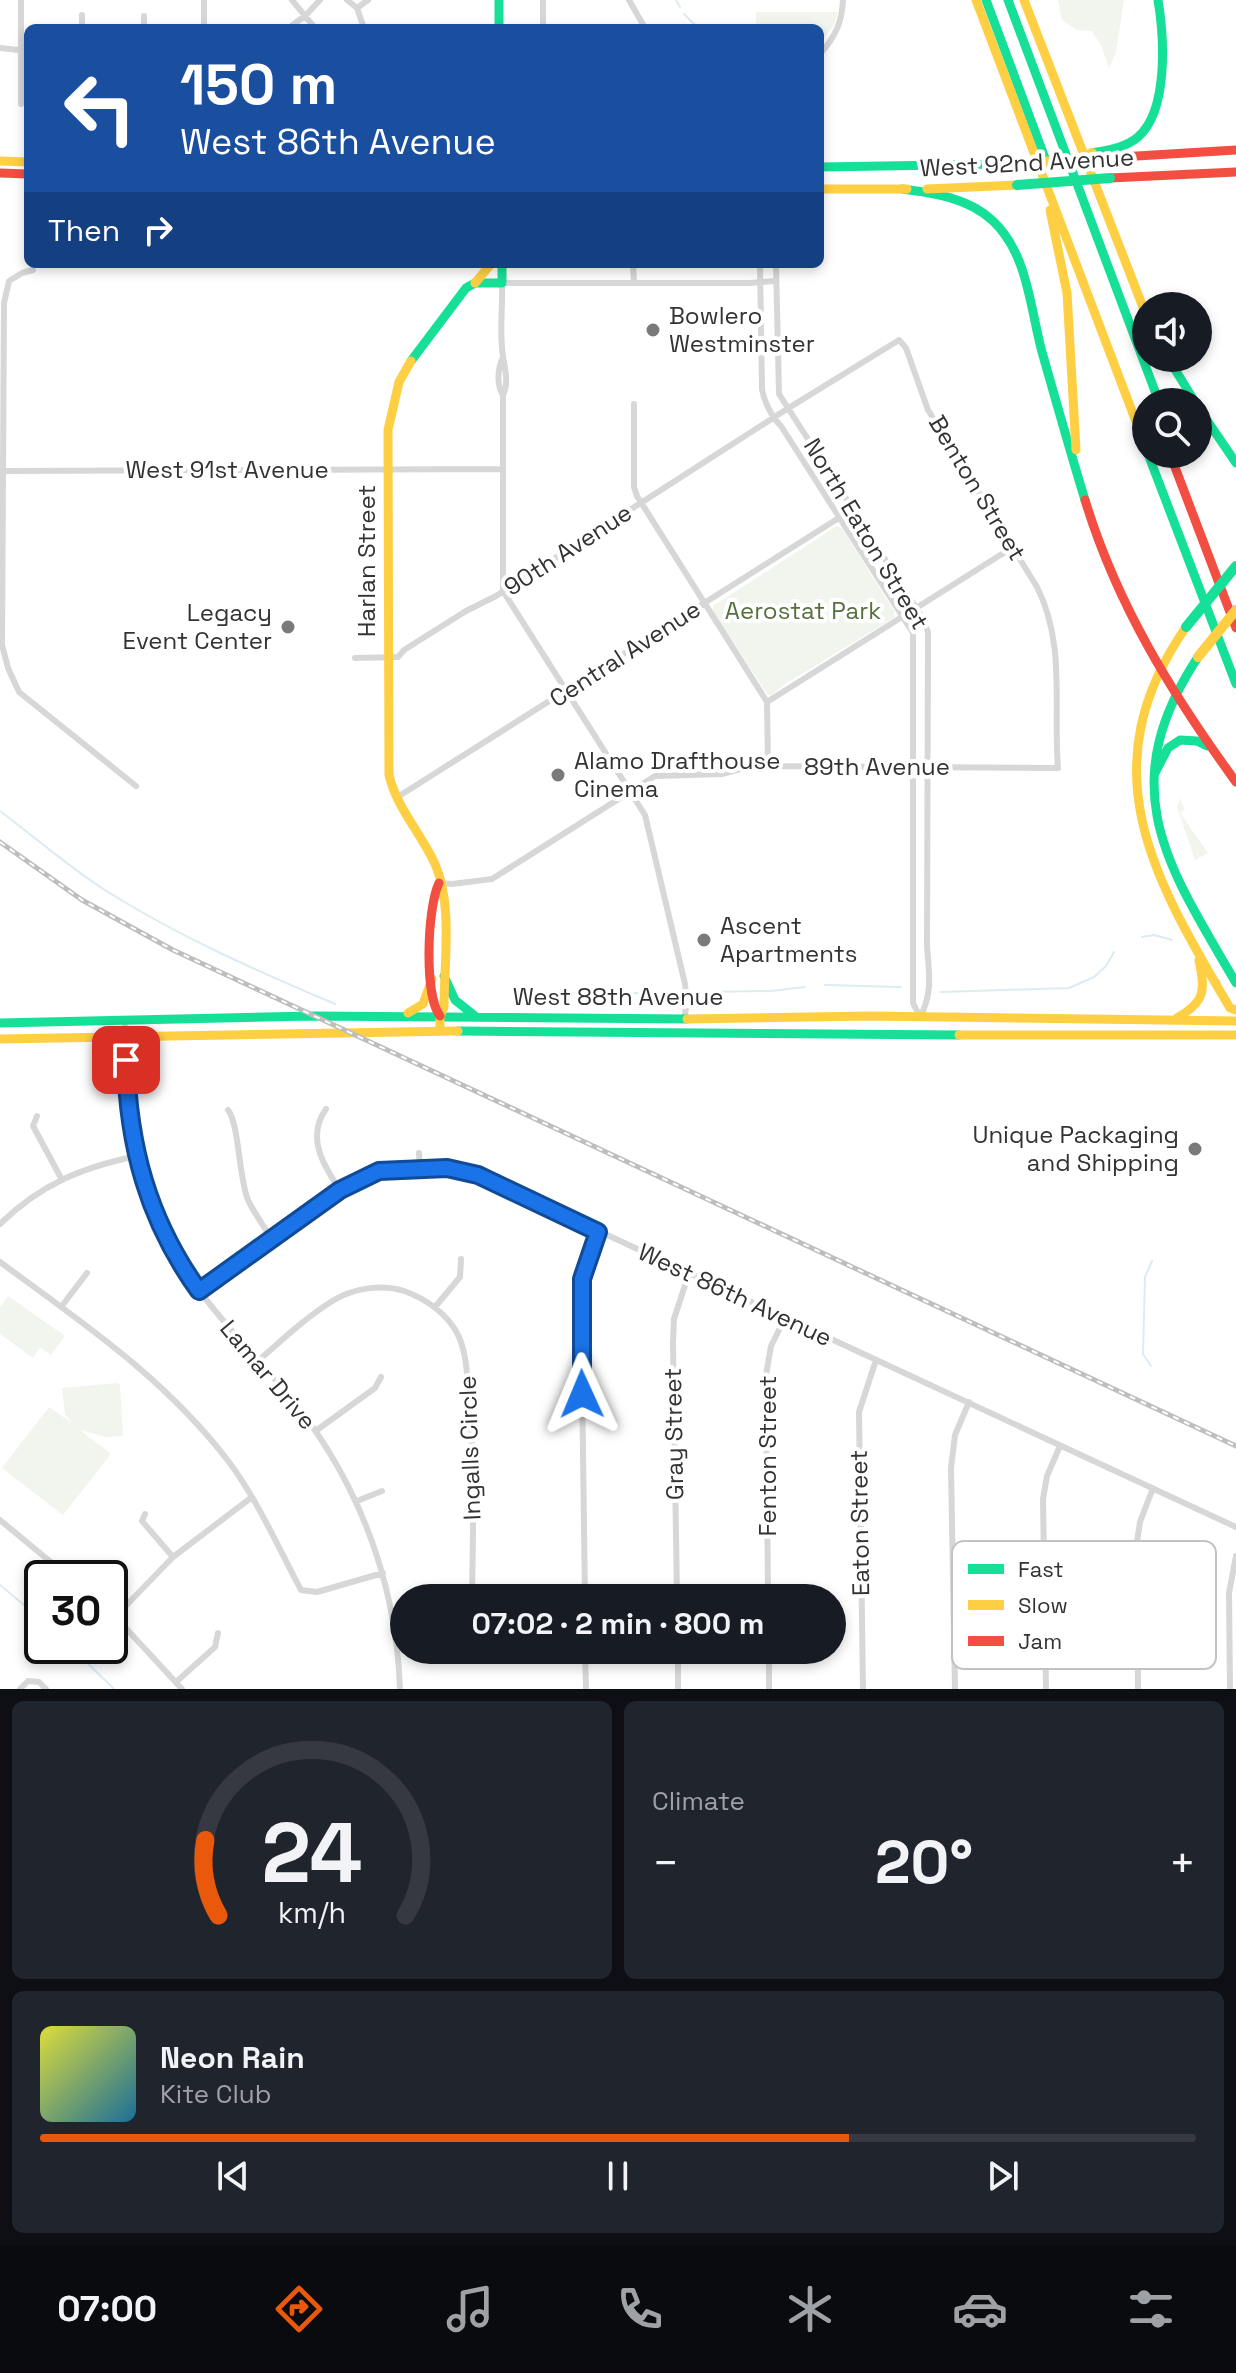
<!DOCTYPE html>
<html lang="en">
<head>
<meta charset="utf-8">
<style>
  :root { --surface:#171b24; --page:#20242c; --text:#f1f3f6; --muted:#9ea1a6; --line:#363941; --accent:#ea580c }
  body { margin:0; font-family:"Space Grotesk",sans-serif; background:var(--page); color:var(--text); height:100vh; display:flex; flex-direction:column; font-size:30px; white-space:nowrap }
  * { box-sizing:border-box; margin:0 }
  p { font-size:26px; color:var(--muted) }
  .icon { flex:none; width:44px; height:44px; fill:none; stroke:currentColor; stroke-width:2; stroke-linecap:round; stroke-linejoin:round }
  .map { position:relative; height:1689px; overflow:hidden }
  .sheet { display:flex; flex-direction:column; gap:12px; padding:12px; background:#0d0f14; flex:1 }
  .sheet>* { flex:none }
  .banner { position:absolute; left:24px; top:24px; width:800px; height:244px; border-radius:12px; box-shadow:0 4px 12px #0003; background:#1a4fa0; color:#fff; overflow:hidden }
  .fabs { position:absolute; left:1132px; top:292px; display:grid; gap:16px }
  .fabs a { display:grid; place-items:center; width:80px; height:80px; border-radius:50%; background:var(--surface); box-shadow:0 4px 12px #0003; font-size:40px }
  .speed { position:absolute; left:24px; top:1560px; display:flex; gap:16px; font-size:40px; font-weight:700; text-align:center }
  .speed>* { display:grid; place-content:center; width:104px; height:104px; border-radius:50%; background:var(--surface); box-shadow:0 4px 12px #0003; line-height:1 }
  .speed .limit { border:4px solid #111; border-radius:12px; background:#fff; color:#111 }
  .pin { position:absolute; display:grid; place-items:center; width:68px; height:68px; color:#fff; margin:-34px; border-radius:16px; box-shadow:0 4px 12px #0006 }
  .me { position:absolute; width:88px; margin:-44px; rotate:359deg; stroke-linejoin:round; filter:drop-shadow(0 0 6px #0008) }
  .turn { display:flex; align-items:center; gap:28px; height:168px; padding:0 24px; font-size:36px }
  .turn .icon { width:104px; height:104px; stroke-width:2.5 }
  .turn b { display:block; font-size:56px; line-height:68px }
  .then { display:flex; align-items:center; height:76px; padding:0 24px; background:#0003; gap:16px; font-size:30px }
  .big { font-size:60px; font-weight:800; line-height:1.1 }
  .sheet .widget { flex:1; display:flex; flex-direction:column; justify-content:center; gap:12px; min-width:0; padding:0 28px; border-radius:12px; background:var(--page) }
  .sheet .dial { align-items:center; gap:0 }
  .dial svg { height:208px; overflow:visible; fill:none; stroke:var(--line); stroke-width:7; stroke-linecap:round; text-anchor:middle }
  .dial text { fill:var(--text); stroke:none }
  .song { display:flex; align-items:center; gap:24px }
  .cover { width:96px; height:96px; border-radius:12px; background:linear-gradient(135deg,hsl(60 70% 55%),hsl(200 70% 35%)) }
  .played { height:8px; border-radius:4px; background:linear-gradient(90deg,var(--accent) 70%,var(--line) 70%) }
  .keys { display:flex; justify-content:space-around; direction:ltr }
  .heat { display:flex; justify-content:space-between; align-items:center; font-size:44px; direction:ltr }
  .sheet .tiles { flex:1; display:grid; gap:12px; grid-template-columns:1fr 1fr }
  .widget:last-child { grid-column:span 2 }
  .trip { position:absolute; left:390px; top:1584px; width:456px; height:80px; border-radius:40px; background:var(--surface); box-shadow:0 4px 12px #0003; font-weight:800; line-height:80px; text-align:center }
  .dock { display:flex; height:128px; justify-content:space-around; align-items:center; background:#090b0e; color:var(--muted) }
  .dock .icon { width:56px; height:56px }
  .dock .on { color:var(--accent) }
  .dock b { font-size:36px; color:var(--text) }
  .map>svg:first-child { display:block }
  .green { fill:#f1f5ed }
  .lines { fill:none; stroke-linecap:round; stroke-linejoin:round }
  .stream { stroke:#ddebf3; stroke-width:2 }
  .street { stroke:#d7d7d7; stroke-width:6 }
  .fast { stroke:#16e098; stroke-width:9 }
  .slow { stroke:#ffcf43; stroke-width:9 }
  .jam { stroke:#f24e42; stroke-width:9 }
  .rail-casing { stroke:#bebebe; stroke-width:5 }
  .rail { stroke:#fff; stroke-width:2; stroke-dasharray:6; stroke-linecap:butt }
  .fast-bridge { stroke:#16e098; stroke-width:10 }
  .slow-bridge { stroke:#ffcf43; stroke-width:10 }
  .route-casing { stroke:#114b97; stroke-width:20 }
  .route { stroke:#1a73e8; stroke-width:14 }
  .poi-dot { fill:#7a7a7a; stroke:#fff; stroke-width:3 }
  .labels { text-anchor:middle; stroke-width:8; stroke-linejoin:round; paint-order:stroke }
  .street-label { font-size:24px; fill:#333; stroke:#fff }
  .poi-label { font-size:24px; fill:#333; stroke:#fff; text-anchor:start }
  .park-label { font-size:24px; fill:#56703f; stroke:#fff }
  .key { fill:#fff; stroke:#c2c2c2; stroke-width:2 }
  .key-label { font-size:22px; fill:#333 }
</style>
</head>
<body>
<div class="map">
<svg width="1236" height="1689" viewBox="0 0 1236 1689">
  <rect width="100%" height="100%" fill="#fff"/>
  <!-- green -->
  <path class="green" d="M1058,0h66l-8,52 -7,16 -8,-23 -9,-14 -15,-1 -15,-10z
    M756,12h82l-4,13 -14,18v-15h-64z
    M837,526l5,2 52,83 1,6 -113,69 -10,9h-4l-55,-83v-6z
    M1182,796l-1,6 4,7 -5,4 28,40 -13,7 -18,-53z
    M8,1296l57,40 -14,19 -11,-8 -7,11 -33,-24v-27z
    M117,1383l3,2 3,51 -17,1 -26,-7 31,24 -48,61 -61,-47 47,-61 23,16 -7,-9 -3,-26z"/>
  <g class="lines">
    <!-- stream -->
    <path class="stream" d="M676,0l4,7
      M684,14l14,14
      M0,811c36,27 71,58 108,81 72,45 149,79 227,112
      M1142,937l12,-2 18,5
      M825,985l76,2
      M703,992l68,-1 34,-4
      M941,992l128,-4 25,-11 12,-11 8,-14
      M519,998l65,-6 91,2
      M1151,1366l-8,-12 2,-77 7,-16
      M0,1585l42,35
      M70,1646l44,43"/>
    <!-- street -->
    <path class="street" d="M292,0l23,28
      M347,0l10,8 7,20
      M543,0v28
      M629,0l16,28
      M357,8l11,-8
      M82,15v13
      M144,28v-12
      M204,28v-28
      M289,28l17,-13 14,-15
      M0,48l28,3
      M820,54c15,-17 22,-31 23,-54
      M21,104v-104
      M633,264l1,19
      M760,264l2,125c2,13 10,28 19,37l132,207v370l7,14
      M776,264l3,130 143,223 6,15 -1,314c2,26 6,48 -7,71
      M33,270l-11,3 -13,8 -5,22 -2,342 6,23 11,24 117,94
      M503,357c-5,10 -7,28 0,38
      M634,404v83l3,9 130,206 1,64
      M3,471l500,-2
      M355,658l43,-1 6,-7 62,-39 30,-15 291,-187 112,-69 7,8 22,62 109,177c29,57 16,120 21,181l-290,-2 -24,2 -22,6 -67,2 -163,103 -40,5 -12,-1
      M767,702l246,-155
      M396,798l457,-289
      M684,1018l3,-14 -2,-20 -40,-169 -142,-224v-196c6,-12 2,-26 0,-39 -4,-23 0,-49 -1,-73h248l26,-2
      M125,1021c1,73 6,142 37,208 28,60 74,106 117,155 75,86 117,191 121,305
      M326,1109c-20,28 -3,56 14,81
      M228,1110c11,13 11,69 20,90 6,13 16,26 23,38
      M37,1116l-4,10 28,52
      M419,1153l1,15
      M0,1224c41,-40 81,-56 136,-68
      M0,1262c84,62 165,116 229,200 29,39 49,85 72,128l16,2 66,-19
      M199,1291l152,-109c40,-19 84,-17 127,-7l758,352
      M61,1307l26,-34
      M435,1307l25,-30 1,-18
      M258,1361c24,-21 48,-44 76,-61 20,-12 48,-16 70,-9 23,8 45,24 55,46 9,21 8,44 10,66 6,65 4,130 3,195
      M317,1430l58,-42 6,-11
      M357,1501l25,-10
      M145,1514l-3,7 31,36
      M0,1520l70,58
      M585,1598l-4,-292 1,-27 16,-47
      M677,1598l-4,-255 1,-24 15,-46
      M768,1598l-2,-223 5,-29 14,-28
      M110,1611l72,78
      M116,1616l57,-59 79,-60
      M585,1650l1,39
      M678,1650v39
      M769,1650v39
      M176,1682l39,-35 3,-14
      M20,1689l8,-8 11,1 7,7
      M863,1689l-4,-277 17,-52
      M955,1689l-4,-221 4,-33 14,-33
      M1046,1689l-3,-190 4,-23 13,-30
      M1138,1689l-1,-147 3,-20 13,-34
      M1230,1689l-1,-96 7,-37"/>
    <!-- fast -->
    <path class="fast" d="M499,0v28
      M986,0l59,158
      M1008,0l151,402
      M1092,153c16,-3 33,-5 46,-16 31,-27 26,-101 20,-137
      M820,167l188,-3
      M902,189c32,4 67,9 91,32 35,33 37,87 49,131 14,49 28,99 43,148
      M1168,358l27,44
      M411,361l55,-73 9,-5h27v-19
      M1198,407l38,56
      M1148,454l88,230
      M1198,657c-86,131 -31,208 38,326
      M1155,773l13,-25 12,-8 17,1 10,5
      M444,976l11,24 20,16
      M0,1023l312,-7 375,3
      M458,1031l501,4"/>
    <!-- slow -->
    <path class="slow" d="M976,0l170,448
      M1024,0l122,315
      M0,161l28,1
      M820,189h87
      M927,189l90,-4
      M1050,210l17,83 9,157
      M475,283l16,-19
      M411,361l-12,21 -11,48 1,345c8,34 32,58 46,89 18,40 9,99 9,143l-4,9v15
      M1186,627c-98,142 -33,250 44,381l6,2
      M408,1013l15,-9 9,-25
      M1177,1018c29,-17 28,-27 22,-58
      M687,1019l182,-3 367,5
      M959,1035h277
      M0,1039l458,-8"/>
    <!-- jam -->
    <path class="jam" d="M1104,158l132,-8
      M0,173l28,1
      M1110,178l126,-6
      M1170,454l66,174
      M1085,500c32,105 87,194 151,282
      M439,883c-12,25 -15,112 1,133"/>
    <defs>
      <path id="rail" d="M0,842l82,58 91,50 1063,496"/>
    </defs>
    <!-- rail casing -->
    <use href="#rail" class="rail-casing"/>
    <!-- rail -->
    <use href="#rail" class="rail"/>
    <!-- fast-bridge -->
    <path class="fast-bridge" d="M1017,185l93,-7
      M1186,627l50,-61"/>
    <!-- slow-bridge -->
    <path class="slow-bridge" d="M1081,159l11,-6
      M1008,164l96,-6
      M1198,657l38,-47"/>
  </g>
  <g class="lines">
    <defs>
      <path id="route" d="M126,1060c2,86 22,160 73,231l141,-101 39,-19 68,-3 31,7 120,57 -16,47v115"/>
    </defs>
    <!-- route casing -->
    <use href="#route" class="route-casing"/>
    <!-- route -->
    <use href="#route" class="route"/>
  </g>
  <!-- markers -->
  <g class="poi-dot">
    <circle cx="653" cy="330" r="8"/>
    <circle cx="288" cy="627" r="8"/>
    <circle cx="558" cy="775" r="8"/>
    <circle cx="704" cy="940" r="8"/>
    <circle cx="1195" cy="1149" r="8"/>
  </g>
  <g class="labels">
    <!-- street labels -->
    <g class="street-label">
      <text transform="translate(1027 163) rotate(-3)" y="8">West 92nd Avenue</text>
      <text x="227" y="478">West 91st Avenue</text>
      <text transform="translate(977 488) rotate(59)" y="8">Benton Street</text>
      <text transform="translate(866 534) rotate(59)" y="8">North Eaton Street</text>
      <text transform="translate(568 550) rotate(-33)" y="8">90th Avenue</text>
      <text transform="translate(367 561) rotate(-90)" y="8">Harlan Street</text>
      <text transform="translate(625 654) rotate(-33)" y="8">Central Avenue</text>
      <text x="877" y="775">89th Avenue</text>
      <text x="618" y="1005">West 88th Avenue</text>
      <text transform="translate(735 1295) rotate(25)" y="8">West 86th Avenue</text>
      <text transform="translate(268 1375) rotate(50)" y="8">Lamar Drive</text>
      <text transform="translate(674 1434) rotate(-91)" y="8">Gray Street</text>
      <text transform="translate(470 1448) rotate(-92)" y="8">Ingalls Circle</text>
      <text transform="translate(768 1456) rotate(-90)" y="8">Fenton Street</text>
      <text transform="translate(860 1523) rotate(-91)" y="8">Eaton Street</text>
    </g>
    <!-- poi labels -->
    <g class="poi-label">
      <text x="669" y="324">Bowlero<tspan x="669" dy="28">Westminster</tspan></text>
      <text x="272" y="621" text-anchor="end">Legacy<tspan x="272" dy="28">Event Center</tspan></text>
      <text x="574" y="769">Alamo Drafthouse<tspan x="574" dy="28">Cinema</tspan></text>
      <text x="720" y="934">Ascent<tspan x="720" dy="28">Apartments</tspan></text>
      <text x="1179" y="1143" text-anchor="end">Unique Packaging<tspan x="1179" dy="28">and Shipping</tspan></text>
    </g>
    <!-- park labels -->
    <g class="park-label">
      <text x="803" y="619">Aerostat Park</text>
    </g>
  </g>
  <!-- legend -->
  <rect x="952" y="1541" width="264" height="128" rx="12" class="key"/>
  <rect x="968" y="1564" width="36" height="10" fill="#16e098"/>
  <rect x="968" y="1600" width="36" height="10" fill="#ffcf43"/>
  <rect x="968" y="1636" width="36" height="10" fill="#f24e42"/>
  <g class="key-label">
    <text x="1018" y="1577">Fast</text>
    <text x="1018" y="1613">Slow</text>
    <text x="1018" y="1649">Jam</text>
  </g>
</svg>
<div class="fabs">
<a><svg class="icon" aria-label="sound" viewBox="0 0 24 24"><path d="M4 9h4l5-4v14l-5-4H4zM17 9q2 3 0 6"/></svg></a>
<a><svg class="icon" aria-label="search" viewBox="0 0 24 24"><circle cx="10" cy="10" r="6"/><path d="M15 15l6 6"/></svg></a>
</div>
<div class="speed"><div class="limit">30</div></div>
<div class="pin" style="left:126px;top:1060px;background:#d93025"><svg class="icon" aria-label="arrive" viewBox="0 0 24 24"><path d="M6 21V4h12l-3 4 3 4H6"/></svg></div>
<svg class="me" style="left:582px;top:1394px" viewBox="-20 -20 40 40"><path d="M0-17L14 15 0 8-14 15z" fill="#1a73e8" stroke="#fff" stroke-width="4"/></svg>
<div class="trip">07:02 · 2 min · 800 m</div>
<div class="banner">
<div class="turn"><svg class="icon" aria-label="left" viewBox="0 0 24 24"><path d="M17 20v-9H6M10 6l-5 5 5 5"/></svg><div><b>150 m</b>West 86th Avenue</div></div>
<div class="then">Then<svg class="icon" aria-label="right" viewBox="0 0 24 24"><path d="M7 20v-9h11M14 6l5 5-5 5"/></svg></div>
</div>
</div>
<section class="sheet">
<div class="tiles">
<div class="widget dial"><svg viewBox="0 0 100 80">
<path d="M14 69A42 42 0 1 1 86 69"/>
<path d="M14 69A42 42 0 0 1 9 40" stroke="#ea580c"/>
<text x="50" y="56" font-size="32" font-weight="700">24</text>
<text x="50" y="72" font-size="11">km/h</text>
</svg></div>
<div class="widget"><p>Climate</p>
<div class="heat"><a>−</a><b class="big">20°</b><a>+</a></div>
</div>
<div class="widget">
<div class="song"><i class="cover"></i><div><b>Neon Rain</b><p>Kite Club</p></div></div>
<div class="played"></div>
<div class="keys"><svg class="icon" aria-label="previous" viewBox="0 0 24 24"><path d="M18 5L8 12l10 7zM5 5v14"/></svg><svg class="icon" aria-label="pause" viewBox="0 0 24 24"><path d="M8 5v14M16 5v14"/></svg><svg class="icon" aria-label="next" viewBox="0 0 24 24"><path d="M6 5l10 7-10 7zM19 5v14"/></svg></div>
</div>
</div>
</section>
<nav class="dock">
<b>07:00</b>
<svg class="icon on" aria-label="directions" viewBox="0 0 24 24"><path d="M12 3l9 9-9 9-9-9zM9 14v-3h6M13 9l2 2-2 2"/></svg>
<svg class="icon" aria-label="music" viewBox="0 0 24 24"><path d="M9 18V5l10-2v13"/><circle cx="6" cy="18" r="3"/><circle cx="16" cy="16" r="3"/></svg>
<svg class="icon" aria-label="phone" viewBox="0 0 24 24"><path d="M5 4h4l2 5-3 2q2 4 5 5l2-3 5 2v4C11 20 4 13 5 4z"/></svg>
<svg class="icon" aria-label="climate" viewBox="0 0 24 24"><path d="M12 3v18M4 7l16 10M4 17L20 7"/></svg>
<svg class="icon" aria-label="car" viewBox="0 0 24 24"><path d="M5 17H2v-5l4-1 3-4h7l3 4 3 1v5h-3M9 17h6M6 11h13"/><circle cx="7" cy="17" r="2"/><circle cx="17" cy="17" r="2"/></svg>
<svg class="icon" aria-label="filters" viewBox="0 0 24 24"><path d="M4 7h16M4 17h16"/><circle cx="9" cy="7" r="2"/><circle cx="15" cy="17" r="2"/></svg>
</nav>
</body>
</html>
